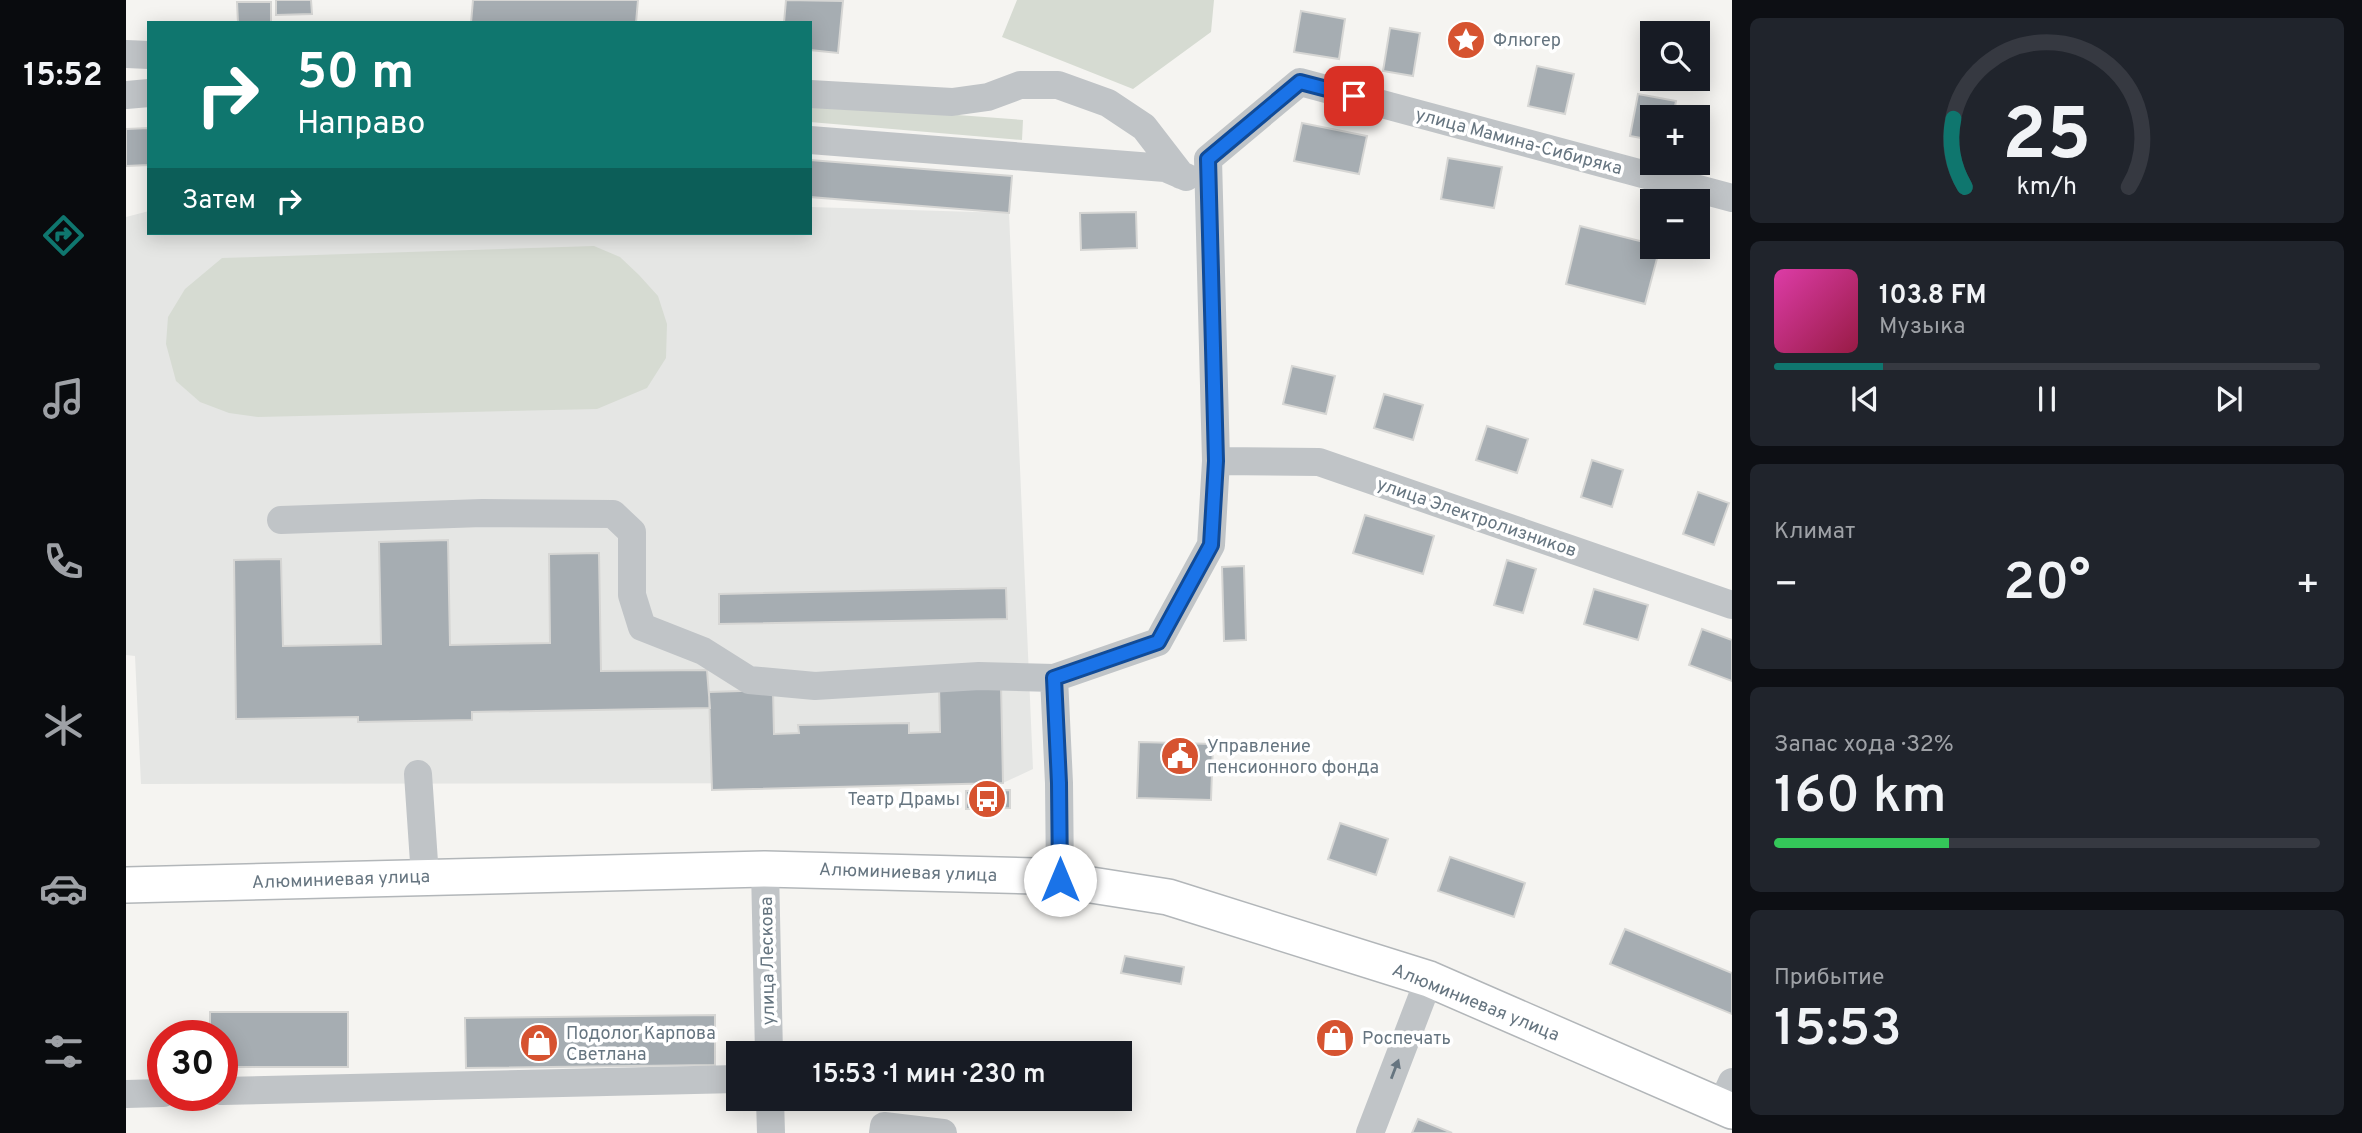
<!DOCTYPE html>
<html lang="ru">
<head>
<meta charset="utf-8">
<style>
  :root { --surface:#171b24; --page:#20242c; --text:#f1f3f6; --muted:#9ea1a6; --line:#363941; --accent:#0f766e }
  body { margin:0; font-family:Overpass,sans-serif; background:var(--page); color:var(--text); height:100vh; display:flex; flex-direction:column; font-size:26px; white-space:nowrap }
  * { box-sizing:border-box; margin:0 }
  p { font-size:23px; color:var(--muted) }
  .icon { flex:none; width:38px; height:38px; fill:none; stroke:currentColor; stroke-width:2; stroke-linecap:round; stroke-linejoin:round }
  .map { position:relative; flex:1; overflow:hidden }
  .side { display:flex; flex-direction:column; gap:18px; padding:18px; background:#0d0f14; width:630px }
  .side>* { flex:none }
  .hud { position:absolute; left:21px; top:21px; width:665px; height:214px; border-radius:0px; box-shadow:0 4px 18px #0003; background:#0f766e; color:#fff; overflow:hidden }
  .tools { position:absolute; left:1514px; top:21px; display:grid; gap:14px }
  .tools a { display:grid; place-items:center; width:70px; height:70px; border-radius:0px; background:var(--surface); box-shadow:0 4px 18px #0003; font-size:35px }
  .speed { position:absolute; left:21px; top:1020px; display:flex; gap:14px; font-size:35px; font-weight:700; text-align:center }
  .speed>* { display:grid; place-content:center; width:91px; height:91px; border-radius:50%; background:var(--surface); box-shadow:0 4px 18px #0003; line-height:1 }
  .speed .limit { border:10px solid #d22; background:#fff; color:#111 }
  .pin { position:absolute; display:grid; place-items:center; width:60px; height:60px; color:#fff; margin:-30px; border-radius:14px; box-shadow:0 4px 10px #0006 }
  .me { position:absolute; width:77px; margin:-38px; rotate:0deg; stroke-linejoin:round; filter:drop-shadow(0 0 5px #0008) }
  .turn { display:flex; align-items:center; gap:24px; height:147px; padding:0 35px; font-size:32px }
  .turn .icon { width:91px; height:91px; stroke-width:2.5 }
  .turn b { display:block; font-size:49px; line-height:60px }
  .then { display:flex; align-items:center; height:66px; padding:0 35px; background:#0003; gap:14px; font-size:26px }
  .big { font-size:52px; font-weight:600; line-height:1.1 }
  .side .tile { flex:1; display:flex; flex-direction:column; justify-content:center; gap:10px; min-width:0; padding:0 24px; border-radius:10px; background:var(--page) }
  .side .dial { align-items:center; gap:0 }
  .dial svg { height:182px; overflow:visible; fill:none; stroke:var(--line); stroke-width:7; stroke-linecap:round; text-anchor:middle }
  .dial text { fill:var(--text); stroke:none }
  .song { display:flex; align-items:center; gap:21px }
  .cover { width:84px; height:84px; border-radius:10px; background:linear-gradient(135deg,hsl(320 70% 55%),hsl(340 70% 35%)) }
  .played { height:7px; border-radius:4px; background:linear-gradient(90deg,var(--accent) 20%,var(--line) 20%) }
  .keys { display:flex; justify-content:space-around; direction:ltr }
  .heat { display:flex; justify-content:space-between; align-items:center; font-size:38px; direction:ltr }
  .charge { height:10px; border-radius:5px; background:linear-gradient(90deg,#34c759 32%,var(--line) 0) }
  .trip { position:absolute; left:600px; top:1041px; width:406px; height:70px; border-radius:0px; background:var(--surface); box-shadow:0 4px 18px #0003; font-weight:600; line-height:70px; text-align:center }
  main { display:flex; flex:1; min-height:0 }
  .menu { display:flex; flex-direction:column; width:126px; justify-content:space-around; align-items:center; background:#090b0e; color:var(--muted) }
  .menu .icon { width:49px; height:49px }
  .menu .on { color:var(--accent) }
  .menu b { font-size:32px; color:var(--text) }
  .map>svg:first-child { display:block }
  .built { fill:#e5e6e4 }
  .green { fill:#d6dbd2 }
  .building { fill:#a6adb2; stroke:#d6d6d4; stroke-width:2 }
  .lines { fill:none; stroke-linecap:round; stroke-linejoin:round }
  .major-casing { stroke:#b2b6b9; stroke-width:38 }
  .minor { stroke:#c0c4c7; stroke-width:28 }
  .major { stroke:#fff; stroke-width:35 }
  .oneway { fill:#667580 }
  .route-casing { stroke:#114b97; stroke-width:18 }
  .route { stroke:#1a73e8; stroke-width:12 }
  .labels { text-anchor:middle; stroke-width:7; stroke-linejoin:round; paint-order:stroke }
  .poi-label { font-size:18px; fill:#667580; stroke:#fff; text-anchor:start }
  .street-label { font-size:18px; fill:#667580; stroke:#fff }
</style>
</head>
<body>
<main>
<nav class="menu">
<b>15:52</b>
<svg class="icon on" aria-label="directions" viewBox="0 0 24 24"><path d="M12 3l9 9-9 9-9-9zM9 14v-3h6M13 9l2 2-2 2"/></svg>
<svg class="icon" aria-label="music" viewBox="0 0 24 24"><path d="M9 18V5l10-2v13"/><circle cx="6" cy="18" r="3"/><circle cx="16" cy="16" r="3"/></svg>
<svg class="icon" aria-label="phone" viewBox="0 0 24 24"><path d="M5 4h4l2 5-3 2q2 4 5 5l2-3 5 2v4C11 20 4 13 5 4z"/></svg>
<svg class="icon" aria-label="climate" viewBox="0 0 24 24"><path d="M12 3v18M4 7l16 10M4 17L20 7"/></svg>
<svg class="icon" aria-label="car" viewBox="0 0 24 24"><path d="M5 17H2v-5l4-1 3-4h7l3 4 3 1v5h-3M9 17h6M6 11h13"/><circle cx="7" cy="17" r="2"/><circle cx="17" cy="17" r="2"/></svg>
<svg class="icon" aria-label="filters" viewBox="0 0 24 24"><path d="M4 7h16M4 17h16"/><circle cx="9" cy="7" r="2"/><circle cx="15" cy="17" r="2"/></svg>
</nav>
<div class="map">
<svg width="1606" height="1133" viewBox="0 0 1606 1133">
  <rect width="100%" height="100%" fill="#f5f4f1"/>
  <!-- built -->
  <path class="built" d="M684,207l199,6 24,556 -30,14 -862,1 -6,-128 -9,-1v-438l23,-6v22h661z"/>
  <!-- green -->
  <path class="green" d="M891,0h197l-3,32 -78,57 -131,-52z
    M684,104l213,16 -1,20 -212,-18z
    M468,246l26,11 19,18 19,21 9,28 -1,34 -19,30 -50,21 -339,8 -29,-4 -29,-11 -24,-21 -10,-37 2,-27 17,-28 37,-31z"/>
  <!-- building -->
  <path class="building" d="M150,0h35l1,14 -36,1z
    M347,0h165l-2,23h-165z
    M660,0l57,1 -5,52 -28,-3v-27h-26z
    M111,2h34v21h-33z
    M1175,11l44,8 -6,40 -45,-7z
    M1264,28l30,5 -7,43 -30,-5z
    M1411,66l37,8 -9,40 -37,-8z
    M1512,94l38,7 -3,16h-21v23l-22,-4z
    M1176,123l65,13 -8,38 -65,-13z
    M23,128v37l-23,1v-37z
    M1322,158l54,9 -8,41 -53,-9z
    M684,160l202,16 -3,37 -199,-16z
    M1010,212l1,36 -56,2 -1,-37z
    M1454,226l72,18v3h8l-15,57 -79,-20z
    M1166,366l43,10 -9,38 -43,-10z
    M1258,394l39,11 -10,35 -39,-12z
    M1361,426l41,13 -11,34 -41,-13z
    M1466,460l31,10 -11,37 -31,-10z
    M1572,492l31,11 -15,42 -31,-11z
    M1239,515l69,21 -11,38 -70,-21z
    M322,540l2,105 100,-2 -1,-89 50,-1 2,118 106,-1 3,38 -238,4v8l-114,2v-5l-122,2 -2,-159 47,-1 2,87 98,-2 -2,-102z
    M1381,560l29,9 -13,44 -29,-8z
    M1118,566l2,74 -22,1 -2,-74z
    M880,588l1,31 -288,5v-30z
    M1468,589l54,16 -10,35 -54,-16z
    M1576,629l30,11v41l-43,-16z
    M875,684l2,99 -291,7 -3,-98 64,-2 1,44 25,-1 -1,-8 111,-2v10l31,-1 -1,-47z
    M1013,742l74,2 -2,56 -74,-2z
    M884,790v18l-44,1v-18z
    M1214,823l48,16 -12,36 -48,-16z
    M1324,857l75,26 -11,34 -76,-26z
    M1499,929l107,44v41l-122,-50z
    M999,956l59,11 -3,17 -60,-11z
    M84,1012h138v55h-126v-31h-12z
    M589,1015v50l-249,3 -1,-50z
    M1292,1119l34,14h-40z"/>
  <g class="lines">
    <defs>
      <path id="major" d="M0,885l639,-16 269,7 134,21 261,82 303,132"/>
    </defs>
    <!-- major casing -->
    <use href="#major" class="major-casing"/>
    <!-- minor -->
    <path class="minor" d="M0,54l23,1
      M684,94l142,8 36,-5 32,-12h38l50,18 36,24 37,48
      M0,95l23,-2
      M684,140l355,28 21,9
      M1090,461l103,1 413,143
      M155,520l201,-7 131,1 19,18v63l10,32 61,24 46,29 66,6 164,-10 75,2
      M292,774l7,103
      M639,869l4,185
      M934,880l-1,-97 -5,-105 104,-36 53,-97 5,-84 -8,-302 92,-77 432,116
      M96,1091l516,-12
      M0,1094l37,-1
      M644,1099l1,34
      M1595,1106l11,-24
      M757,1133l1,-7 59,7
      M1244,1133l59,-154"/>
    <!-- major -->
    <use href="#major" class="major"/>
  </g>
  <!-- one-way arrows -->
  <defs><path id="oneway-solid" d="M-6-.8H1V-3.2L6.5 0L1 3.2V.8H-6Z" transform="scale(1.75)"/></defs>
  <use class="oneway" href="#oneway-solid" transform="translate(1269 1069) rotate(-69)"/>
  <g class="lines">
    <defs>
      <path id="route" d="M934,880l-1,-97 -5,-105 104,-36 53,-97 5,-84 -8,-302 92,-77 54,14"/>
    </defs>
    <!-- route casing -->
    <use href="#route" class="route-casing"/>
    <!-- route -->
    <use href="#route" class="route"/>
  </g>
  <!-- icons -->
  <defs>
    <symbol id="sight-disc" viewBox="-11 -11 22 22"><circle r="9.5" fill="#d65330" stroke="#fff"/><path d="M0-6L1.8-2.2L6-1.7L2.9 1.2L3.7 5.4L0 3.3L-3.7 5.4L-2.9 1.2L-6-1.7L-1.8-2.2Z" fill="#fff"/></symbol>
    <symbol id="civic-disc" viewBox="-11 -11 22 22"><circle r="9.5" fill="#d65330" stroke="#fff"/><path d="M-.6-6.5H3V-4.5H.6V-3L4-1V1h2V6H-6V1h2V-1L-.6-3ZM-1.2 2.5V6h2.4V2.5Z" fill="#fff"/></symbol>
    <symbol id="bus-disc" viewBox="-11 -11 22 22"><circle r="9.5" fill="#d65330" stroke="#fff"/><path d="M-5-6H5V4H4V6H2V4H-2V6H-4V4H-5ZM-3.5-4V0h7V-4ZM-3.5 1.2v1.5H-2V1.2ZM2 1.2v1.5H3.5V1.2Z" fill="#fff"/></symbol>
    <symbol id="shop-disc" viewBox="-11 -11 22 22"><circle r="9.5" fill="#d65330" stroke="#fff"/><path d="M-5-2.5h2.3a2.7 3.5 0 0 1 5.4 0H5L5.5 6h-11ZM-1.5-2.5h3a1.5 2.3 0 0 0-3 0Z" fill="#fff"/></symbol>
  </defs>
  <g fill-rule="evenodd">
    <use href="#sight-disc" x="1318" y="18" width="44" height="44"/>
    <use href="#civic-disc" x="1032" y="734" width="44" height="44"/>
    <use href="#bus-disc" x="839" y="777" width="44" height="44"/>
    <use href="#shop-disc" x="1187" y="1016" width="44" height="44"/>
    <use href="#shop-disc" x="391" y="1021" width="44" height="44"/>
  </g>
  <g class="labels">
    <!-- poi labels -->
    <g class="poi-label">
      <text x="1367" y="46">Флюгер</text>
      <text x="1081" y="752">Управление<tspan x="1081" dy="21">пенсионного фонда</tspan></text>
      <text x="834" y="805" text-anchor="end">Театр Драмы</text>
      <text x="440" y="1039">Подолог Карпова<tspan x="440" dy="21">Светлана</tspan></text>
      <text x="1236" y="1044">Роспечать</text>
    </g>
    <!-- street labels -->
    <g class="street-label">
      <text transform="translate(1393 141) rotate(15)" y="6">улица Мамина-Сибиряка</text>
      <text transform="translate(1351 517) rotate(19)" y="6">улица Электролизников</text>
      <text transform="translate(782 872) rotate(2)" y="6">Алюминиевая улица</text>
      <text transform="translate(215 879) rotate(-2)" y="6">Алюминиевая улица</text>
      <text transform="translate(641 961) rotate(-91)" y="6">улица Лескова</text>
      <text transform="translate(1350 1002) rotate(22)" y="6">Алюминиевая улица</text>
    </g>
  </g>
</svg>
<div class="tools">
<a><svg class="icon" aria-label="search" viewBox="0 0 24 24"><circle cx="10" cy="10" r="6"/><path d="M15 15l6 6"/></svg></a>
<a>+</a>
<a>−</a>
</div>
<div class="speed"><div class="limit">30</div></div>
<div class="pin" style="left:1228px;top:96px;background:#d93025"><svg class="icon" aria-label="arrive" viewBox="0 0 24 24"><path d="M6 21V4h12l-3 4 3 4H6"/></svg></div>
<svg class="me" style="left:934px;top:880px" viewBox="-20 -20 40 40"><circle r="19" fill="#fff"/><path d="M0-13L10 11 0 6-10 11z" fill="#1a73e8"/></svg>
<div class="trip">15:53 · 1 мин · 230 m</div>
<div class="hud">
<div class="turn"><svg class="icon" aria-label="right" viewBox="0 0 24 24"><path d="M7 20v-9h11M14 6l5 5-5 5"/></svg><div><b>50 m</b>Направо</div></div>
<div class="then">Затем<svg class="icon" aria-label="right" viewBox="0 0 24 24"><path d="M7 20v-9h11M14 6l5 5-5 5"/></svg></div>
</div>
</div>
<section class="side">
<div class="tile dial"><svg viewBox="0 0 100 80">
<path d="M14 69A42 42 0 1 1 86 69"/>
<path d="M14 69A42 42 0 0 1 9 39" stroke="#0f766e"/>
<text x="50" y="56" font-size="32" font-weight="700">25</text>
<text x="50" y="72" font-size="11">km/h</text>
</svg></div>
<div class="tile">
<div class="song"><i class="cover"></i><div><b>103.8 FM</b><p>Музыка</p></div></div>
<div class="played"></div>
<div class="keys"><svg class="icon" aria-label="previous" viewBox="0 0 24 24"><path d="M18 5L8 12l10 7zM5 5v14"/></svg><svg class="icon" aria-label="pause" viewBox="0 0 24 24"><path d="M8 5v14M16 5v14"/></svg><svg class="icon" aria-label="next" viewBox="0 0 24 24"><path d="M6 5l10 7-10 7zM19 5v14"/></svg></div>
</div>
<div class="tile"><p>Климат</p>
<div class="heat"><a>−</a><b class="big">20°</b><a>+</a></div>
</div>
<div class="tile"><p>Запас хода · 32%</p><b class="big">160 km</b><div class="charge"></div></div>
<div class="tile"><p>Прибытие</p><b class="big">15:53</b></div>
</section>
</main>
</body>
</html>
